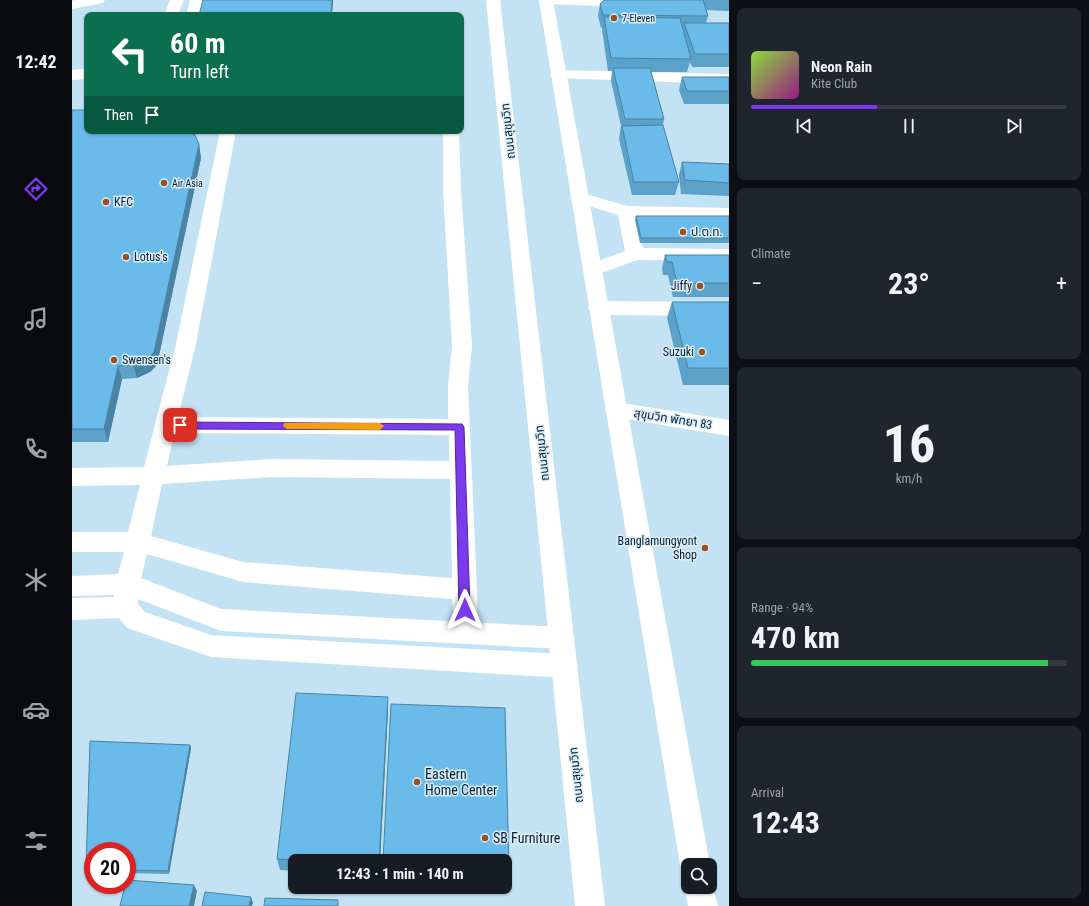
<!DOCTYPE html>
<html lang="en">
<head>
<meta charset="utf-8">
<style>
  :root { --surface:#171b24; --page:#20242c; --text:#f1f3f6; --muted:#9ea1a6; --line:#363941; --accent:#7c3aed }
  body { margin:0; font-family:"Roboto Condensed","Noto Sans Thai",sans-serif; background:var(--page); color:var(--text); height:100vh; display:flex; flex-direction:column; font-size:15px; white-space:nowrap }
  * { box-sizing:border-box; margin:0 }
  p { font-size:13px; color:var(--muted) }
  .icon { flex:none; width:22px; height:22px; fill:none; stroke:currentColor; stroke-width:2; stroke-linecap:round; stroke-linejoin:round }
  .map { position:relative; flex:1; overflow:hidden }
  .side { display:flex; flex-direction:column; gap:8px; padding:8px; background:#0d0f14; width:360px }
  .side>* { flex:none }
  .guide { position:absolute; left:12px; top:12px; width:380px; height:122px; border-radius:8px; box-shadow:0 1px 3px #0004; background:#0b6e4f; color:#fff; overflow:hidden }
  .buttons { position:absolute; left:609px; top:858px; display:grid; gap:8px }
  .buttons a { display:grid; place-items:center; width:36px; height:36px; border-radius:8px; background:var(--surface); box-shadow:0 1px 3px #0004; font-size:20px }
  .speed { position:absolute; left:12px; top:842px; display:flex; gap:8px; font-size:20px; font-weight:700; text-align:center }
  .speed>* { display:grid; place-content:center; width:52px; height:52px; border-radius:50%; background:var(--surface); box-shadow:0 1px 3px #0004; line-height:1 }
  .speed .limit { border:6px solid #d22; background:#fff; color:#111 }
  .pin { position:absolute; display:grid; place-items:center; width:34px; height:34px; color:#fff; margin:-17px; border-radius:8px; box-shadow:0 2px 6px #0006 }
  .me { position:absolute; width:44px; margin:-22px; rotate:0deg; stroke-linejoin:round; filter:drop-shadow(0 0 3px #0008) }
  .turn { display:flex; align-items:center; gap:14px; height:84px; padding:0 20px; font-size:18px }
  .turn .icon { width:52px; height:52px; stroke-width:2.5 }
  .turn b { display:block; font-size:28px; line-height:34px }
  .then { display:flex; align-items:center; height:38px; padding:0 20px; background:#0003; gap:8px; font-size:15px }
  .big { font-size:30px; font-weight:700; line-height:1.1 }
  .side .widget { flex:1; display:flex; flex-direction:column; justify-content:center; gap:6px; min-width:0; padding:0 14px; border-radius:8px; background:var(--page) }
  .side .dial { align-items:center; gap:0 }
  .dial b { font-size:52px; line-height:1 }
  .song { display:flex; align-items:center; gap:12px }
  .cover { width:48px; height:48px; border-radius:6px; background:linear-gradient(135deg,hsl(90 70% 55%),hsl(310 70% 35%)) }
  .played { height:4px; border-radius:2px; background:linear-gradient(90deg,var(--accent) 40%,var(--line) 40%) }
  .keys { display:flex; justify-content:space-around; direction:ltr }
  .heat { display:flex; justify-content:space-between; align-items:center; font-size:22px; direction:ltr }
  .charge { height:6px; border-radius:3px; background:linear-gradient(90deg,#34c759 94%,var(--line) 0) }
  .trip { position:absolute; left:216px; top:854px; width:224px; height:40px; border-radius:8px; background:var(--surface); box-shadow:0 1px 3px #0004; font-weight:700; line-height:40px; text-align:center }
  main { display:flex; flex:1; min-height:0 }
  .dock { display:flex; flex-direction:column; width:72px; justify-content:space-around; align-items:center; background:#090b0e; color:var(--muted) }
  .dock .icon { width:28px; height:28px }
  .dock .current { color:var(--accent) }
  .dock b { font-size:18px; color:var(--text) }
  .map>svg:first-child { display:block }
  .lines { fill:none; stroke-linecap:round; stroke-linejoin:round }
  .minor { fill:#fff; fill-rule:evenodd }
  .highway { fill:#fff; fill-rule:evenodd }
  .wall { fill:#5ba1c8 }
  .shaded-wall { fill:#4a83a3 }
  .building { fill:#6abbe9; stroke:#4a83a3 }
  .route { fill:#7c3aed; stroke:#51269a }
  .slow { fill:#f59e0b }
  .poi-dot { fill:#93521e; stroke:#ddecf6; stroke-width:1.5 }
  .labels { text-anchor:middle; stroke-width:3; stroke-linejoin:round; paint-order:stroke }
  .far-poi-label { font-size:10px; fill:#002335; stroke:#ddecf6; text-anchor:start }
  .street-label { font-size:12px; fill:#002335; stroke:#ddecf6 }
  .poi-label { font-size:12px; fill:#002335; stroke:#ddecf6; text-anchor:start }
  .near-poi-label { font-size:14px; fill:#002335; stroke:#ddecf6; text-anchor:start }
</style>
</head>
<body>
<main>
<nav class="dock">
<b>12:42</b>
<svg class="icon current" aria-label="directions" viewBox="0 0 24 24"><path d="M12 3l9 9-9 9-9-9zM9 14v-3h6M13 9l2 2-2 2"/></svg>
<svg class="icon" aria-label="music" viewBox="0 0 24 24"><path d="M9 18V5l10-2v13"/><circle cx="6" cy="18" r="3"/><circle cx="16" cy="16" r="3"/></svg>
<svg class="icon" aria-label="phone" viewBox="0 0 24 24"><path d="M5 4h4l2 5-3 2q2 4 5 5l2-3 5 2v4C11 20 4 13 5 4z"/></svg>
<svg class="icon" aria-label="climate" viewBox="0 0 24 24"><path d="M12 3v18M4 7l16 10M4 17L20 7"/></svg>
<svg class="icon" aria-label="car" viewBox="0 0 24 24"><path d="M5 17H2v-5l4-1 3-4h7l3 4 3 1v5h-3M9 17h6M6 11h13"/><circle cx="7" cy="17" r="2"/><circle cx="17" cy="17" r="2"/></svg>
<svg class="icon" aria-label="filters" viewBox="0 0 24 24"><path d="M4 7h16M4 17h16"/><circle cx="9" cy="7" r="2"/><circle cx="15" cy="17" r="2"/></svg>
</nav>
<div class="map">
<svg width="657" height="906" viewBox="0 0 657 906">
  <rect width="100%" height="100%" fill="#c3e2f4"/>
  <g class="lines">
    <!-- minor -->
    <path class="minor" d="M4,0h29l-2,3 -31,6v-8z
      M98,0h14l-6,15h-14z
      M118,0h14l-4,15h-14z
      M467,0h96l-2,6 -5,1 -82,-3 -5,-1z
      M15,69v10l-15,1v-10z
      M486,70l171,4v10l-176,-6 -3,-3 3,-3z
      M148,131h16l-40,213 -18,73 270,2v-33l4,-40 -9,-156v-59h16l2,59 11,156 -4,40 9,204v21l-3,8 -9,3 97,5 9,3 4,8 -4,8 -9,3 -341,-18 -83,-32v5l7,8 66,23 354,19 9,4 4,8 -4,8 -9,4 -354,-21 -84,-29 -8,-10 -47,2v-22l42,-1v-2l-42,1v-20l46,-2 6,-22h-52v-20h56l12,-47 -68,1v-18l72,-1 32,-123zM102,433l275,2v26l-177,-2 -105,7zM200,477l178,2 2,99 -209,-16 -92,-26 11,-52zM75,554l96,28 209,17 1,12 3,8 9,3 -244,-13 -80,-31z
      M507,192l48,14 102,2v12l-93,-2 7,30 86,1v12l-92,-1 -38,14 -7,2 -7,-2 -2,-4 2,-4 40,-15 -7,-36 -45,-14 -3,-4 3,-4z
      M526,301l131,1v14l-131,-1 -7,-2 -3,-5 3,-5z
      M544,402l113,18v16l-121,-20 -3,-6 3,-6z"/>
    <!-- highway -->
    <path class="highway" d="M414,0h14l105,906h-30z
      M467,0h14l157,865h-22v12l-3,-2 -5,-10z
      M616,878v9h22v-9l8,28h-30l-4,-19z"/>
  </g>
  <!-- wall -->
  <path class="wall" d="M532,0h125v11l-23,-1 2,6 -2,7h23v44h-37l-2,-5 -3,10h-36l13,47 -1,6 16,57 -4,13h-43l-13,-56 2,-13 -10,-45 1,-10h-4l-6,-41v-2h-1l-3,-12 2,-12z
    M610,77h47v27h-45l-5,-14z
    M0,110l127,34 2,14 -44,207 -7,7 -13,6 -15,1 -14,63h-36z
    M610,162l47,2v32l-48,-2 -2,-19z
    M564,216h93v27h-89l-5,-23z
    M593,255h64v42h-56l-5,-22h-5l-1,-7z
    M600,302h57v83h-46l-16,-67z
    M316,710l-8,151h-85v10l-15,-1 -3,-11z
    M18,741l100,4 1,3 -22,126 -42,-1v-22h-34v20h-5l-2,-3z
    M433,861l4,6 -3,10h-1z"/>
  <!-- shaded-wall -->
  <path class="shaded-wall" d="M260,0h1v4l-1,11h-1z
    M127,144l2,14 -44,207 -7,7 -13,6 -4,-13z
    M46,366l4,13 -14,63 -4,-13z
    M316,697v13l-8,151h-1z
    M118,745l1,3 -22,126 -1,-3z
    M122,885l3,6 -3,15h-5z
    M179,897l2,6 -1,3h-3z"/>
  <!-- building -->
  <path class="building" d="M131,0h129l-1,15h-132z
    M532,0h99l5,16 -105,-1 -3,-11z
    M532,17l76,1 11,41 -80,-1z
    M612,23h45v31h-34z
    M541,68h37l14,51h-39z
    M610,77h47v14h-42z
    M0,110h15v21h101l7,4 4,9 -45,208 -7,7 -14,6 -15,1 -14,63h-32z
    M591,125l16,57h-45l-12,-56z
    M610,162l47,2v19l-44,-3z
    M564,216h93v22h-88z
    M593,255h64v28h-52l-5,-21h-5z
    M600,302h57v66h-41z
    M224,693l92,4 -9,164h-61l-41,-2z
    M319,704l114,4 4,159h-4v-6h-122z
    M18,741l100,4 -22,126 -41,-1v-19h-34v17h-7z
    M55,880l67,5 -5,21h-69l5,-21h2z
    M133,892l46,5 -2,9h-47z
    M193,898l73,2v6h-74z"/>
  <!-- route -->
  <path class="route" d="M108,422l282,2 2,3 6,183 -2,4 -3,1 -4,-1 -2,-4 -4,-180 -275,-1 -4,-4z"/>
  <!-- slow -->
  <path class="slow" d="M212,423h96l4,3 -4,4 -93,-1 -4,-3z"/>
  <!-- markers -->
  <g class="poi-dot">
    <circle cx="542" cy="18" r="4"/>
    <circle cx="92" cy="183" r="4"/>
    <circle cx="34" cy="202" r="4"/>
    <circle cx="611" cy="232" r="4"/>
    <circle cx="54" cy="257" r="4"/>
    <circle cx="628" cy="286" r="4"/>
    <circle cx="630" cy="352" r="4"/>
    <circle cx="42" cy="360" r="4"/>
    <circle cx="633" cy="548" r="4"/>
    <circle cx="345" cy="782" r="4"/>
    <circle cx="413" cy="838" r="4"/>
  </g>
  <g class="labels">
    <!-- far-poi labels -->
    <g class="far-poi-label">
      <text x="550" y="22">7-Eleven</text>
      <text x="100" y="187">Air Asia</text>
    </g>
    <!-- street labels -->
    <g class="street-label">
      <text transform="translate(436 131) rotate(-96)" y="4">ถนนสุขุมวิท</text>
      <text transform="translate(601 419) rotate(9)" y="4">สุขุมวิท พัทยา 83</text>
      <text transform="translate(470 453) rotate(-96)" y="4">ถนนสุขุมวิท</text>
      <text transform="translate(504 775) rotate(-96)" y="4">ถนนสุขุมวิท</text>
    </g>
    <!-- poi labels -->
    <g class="poi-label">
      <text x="42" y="206">KFC</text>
      <text x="619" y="236">ป.ต.ท.</text>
      <text x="62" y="261">Lotus's</text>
      <text x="620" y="290" text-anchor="end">Jiffy</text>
      <text x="622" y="356" text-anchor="end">Suzuki</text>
      <text x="50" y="364">Swensen's</text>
      <text x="625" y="545" text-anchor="end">Banglamungyont<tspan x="625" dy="14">Shop</tspan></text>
    </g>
    <!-- near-poi labels -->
    <g class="near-poi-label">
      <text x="353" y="779">Eastern<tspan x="353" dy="16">Home Center</tspan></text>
      <text x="421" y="843">SB Furniture</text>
    </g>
  </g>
</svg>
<div class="buttons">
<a><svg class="icon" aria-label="search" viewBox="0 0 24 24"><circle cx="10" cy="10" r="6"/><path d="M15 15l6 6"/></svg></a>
</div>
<div class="speed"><div class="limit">20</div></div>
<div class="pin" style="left:108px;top:425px;background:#d93025"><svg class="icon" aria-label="arrive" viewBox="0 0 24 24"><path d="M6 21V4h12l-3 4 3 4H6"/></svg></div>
<svg class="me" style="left:393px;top:610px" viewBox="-20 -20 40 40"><path d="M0-17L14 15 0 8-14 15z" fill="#7c3aed" stroke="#fff" stroke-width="4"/></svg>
<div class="trip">12:43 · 1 min · 140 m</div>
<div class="guide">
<div class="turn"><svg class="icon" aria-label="left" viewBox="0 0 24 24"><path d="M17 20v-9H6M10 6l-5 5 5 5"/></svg><div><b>60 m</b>Turn left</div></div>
<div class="then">Then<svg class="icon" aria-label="arrive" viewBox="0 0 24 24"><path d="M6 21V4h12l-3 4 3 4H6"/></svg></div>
</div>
</div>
<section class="side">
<div class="widget">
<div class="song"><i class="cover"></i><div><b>Neon Rain</b><p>Kite Club</p></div></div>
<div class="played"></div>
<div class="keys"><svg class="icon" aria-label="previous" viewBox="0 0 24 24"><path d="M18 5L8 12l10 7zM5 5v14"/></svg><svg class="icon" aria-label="pause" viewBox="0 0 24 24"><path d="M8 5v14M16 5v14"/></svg><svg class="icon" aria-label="next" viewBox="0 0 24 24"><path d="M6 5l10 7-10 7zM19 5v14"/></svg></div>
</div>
<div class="widget"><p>Climate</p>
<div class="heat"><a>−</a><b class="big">23°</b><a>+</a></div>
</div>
<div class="widget dial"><b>16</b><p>km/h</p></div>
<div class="widget"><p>Range · 94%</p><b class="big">470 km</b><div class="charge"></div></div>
<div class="widget"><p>Arrival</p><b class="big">12:43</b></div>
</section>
</main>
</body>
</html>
